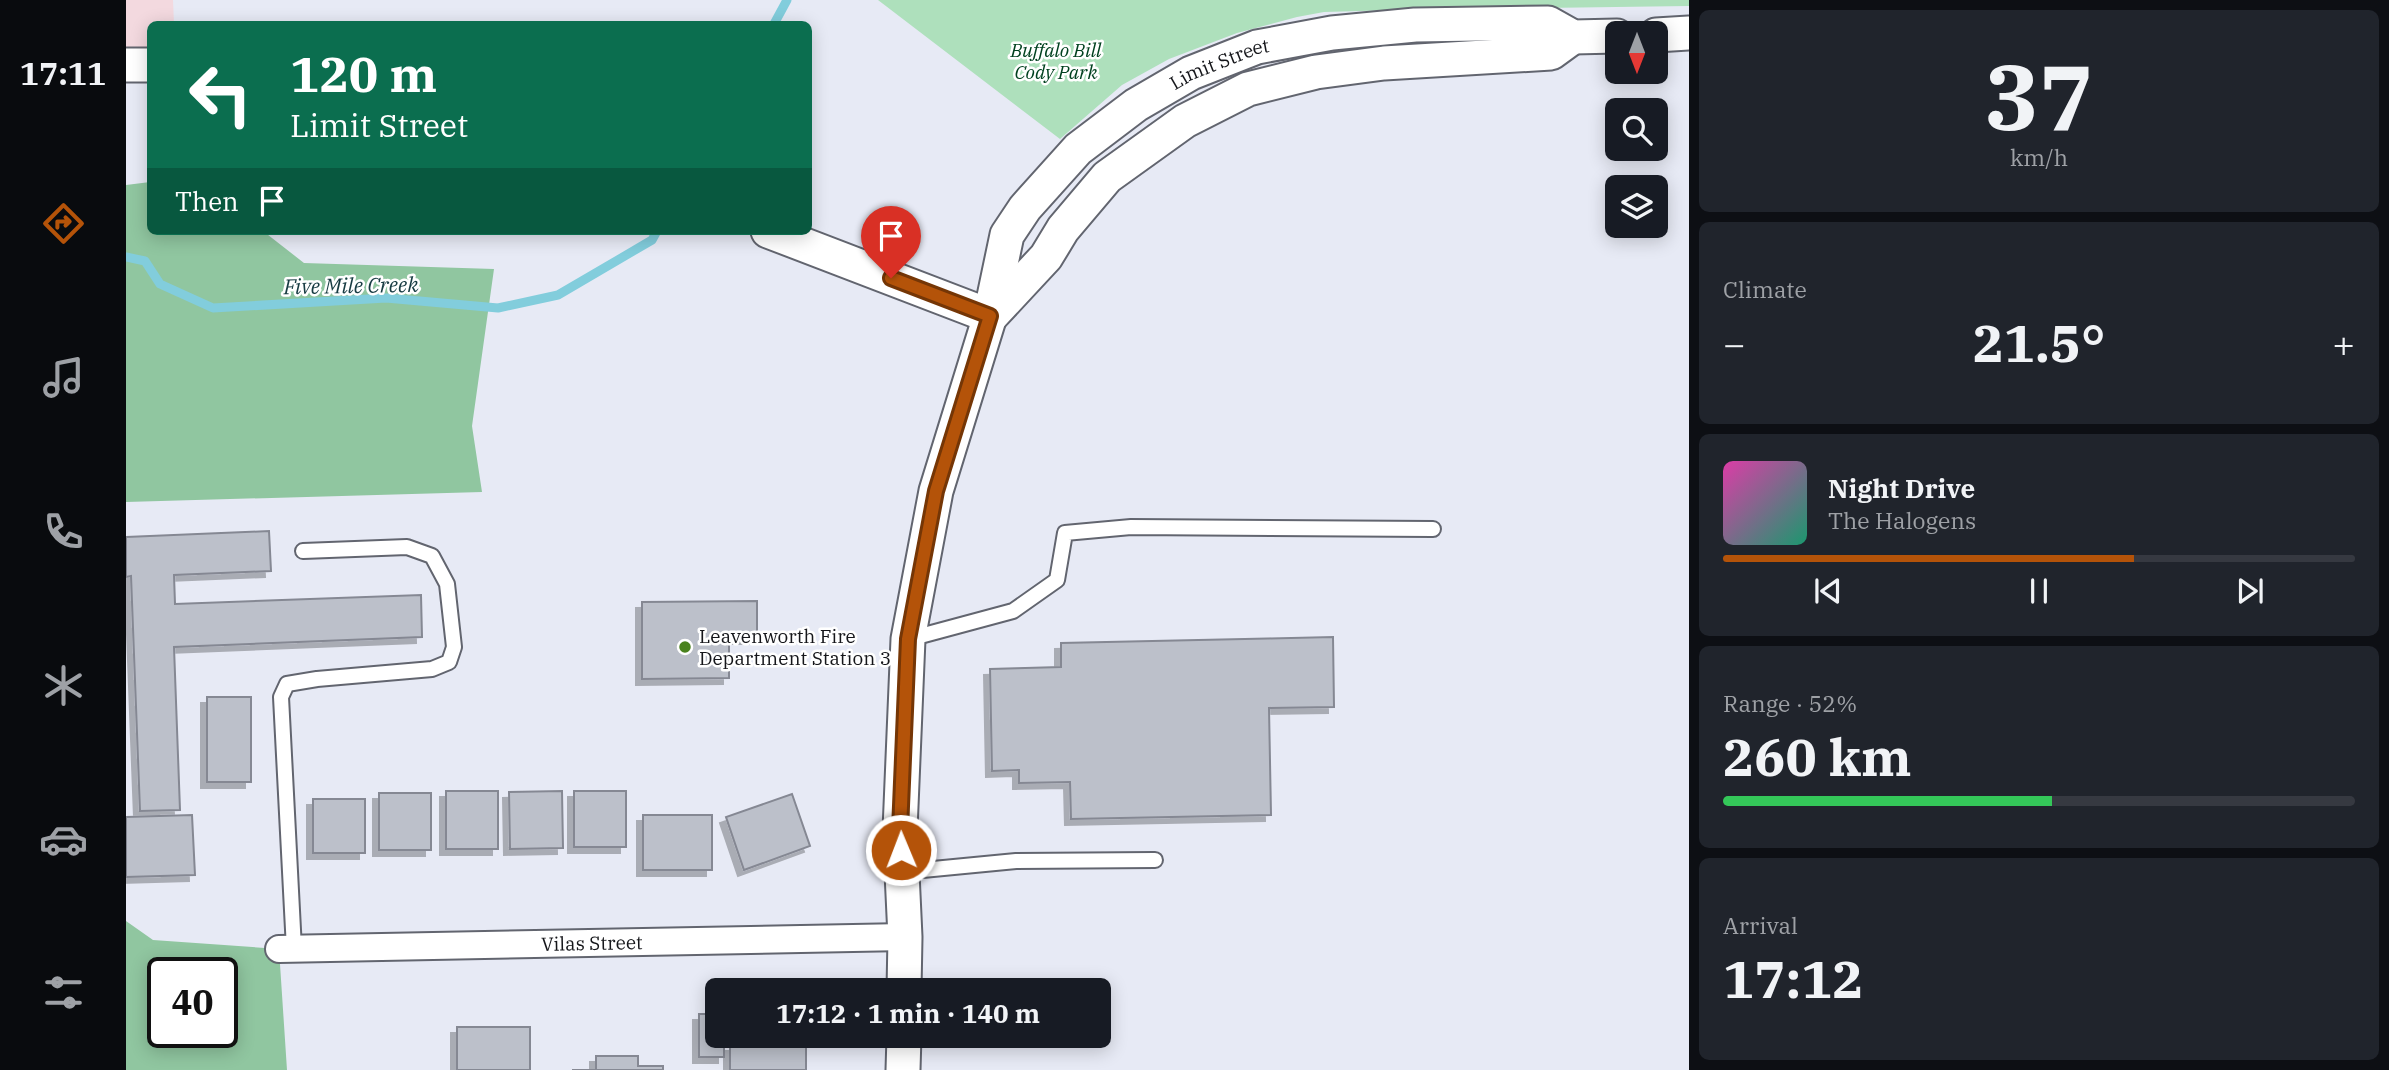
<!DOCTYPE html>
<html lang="en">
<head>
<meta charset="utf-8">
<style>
  :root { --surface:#171b24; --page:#20242c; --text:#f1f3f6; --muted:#9ea1a6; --line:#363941; --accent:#b45309 }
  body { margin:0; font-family:"IBM Plex Serif",serif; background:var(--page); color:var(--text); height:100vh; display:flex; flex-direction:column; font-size:26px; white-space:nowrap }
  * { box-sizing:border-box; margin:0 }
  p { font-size:23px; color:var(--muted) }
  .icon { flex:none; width:38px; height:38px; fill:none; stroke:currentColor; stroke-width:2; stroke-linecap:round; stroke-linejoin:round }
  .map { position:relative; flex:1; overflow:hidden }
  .side { display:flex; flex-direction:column; gap:10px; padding:10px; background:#0d0f14; width:700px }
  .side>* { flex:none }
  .banner { position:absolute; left:21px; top:21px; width:665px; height:214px; border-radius:10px; box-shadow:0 4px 18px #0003; background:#0b6e4f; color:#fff; overflow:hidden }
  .needle { width:46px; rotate:180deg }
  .controls { position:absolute; left:1479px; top:21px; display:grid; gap:14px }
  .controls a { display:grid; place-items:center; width:63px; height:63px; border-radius:10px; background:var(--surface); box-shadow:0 4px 18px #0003; font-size:35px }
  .speed { position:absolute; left:21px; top:957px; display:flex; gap:14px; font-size:35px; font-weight:700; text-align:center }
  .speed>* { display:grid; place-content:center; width:91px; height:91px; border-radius:50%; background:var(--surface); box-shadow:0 4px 18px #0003; line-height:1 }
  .speed .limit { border:4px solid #111; border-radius:10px; background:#fff; color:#111 }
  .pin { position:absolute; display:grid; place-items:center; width:60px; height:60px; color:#fff; margin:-72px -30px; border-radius:50% 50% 50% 0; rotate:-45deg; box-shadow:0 0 7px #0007 }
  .pin .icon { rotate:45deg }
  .me { position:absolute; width:77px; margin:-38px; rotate:359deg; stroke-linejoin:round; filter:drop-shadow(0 0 5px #0008) }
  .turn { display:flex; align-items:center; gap:24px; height:147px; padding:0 28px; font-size:32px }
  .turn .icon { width:91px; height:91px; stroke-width:2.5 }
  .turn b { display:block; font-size:49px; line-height:60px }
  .then { display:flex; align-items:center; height:66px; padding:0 28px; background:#0003; gap:14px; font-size:26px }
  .big { font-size:52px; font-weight:800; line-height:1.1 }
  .side .tile { flex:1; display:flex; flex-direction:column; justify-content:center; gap:10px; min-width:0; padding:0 24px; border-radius:10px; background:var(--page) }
  .side .dial { align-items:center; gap:0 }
  .dial b { font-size:91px; line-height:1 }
  .song { display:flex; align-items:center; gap:21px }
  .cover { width:84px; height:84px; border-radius:10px; background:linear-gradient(135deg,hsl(320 70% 55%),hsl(160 70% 35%)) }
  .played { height:7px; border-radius:4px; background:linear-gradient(90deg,var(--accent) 65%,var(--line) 65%) }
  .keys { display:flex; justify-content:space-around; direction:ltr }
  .heat { display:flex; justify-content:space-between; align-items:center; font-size:38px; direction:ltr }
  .charge { height:10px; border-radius:5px; background:linear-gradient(90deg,#34c759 52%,var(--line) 0) }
  .trip { position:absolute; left:579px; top:978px; width:406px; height:70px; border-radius:10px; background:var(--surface); box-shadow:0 4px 18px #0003; font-weight:800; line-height:70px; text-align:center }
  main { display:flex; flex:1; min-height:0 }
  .menu { display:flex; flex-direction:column; width:126px; justify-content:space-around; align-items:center; background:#090b0e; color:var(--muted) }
  .menu .icon { width:49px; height:49px }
  .menu .on { color:var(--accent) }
  .menu b { font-size:32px; color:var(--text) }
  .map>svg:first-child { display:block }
  .commercial { fill:#f3d9df }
  .green { fill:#aee0bc }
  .forest { fill:#90c6a0; fill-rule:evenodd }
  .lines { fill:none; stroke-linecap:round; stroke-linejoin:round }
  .stream { stroke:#82cddc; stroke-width:9 }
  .building { fill:#bcc0ca; stroke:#858893; stroke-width:2; filter:url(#shadow) }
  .service-casing { stroke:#62656f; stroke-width:18 }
  .minor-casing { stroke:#62656f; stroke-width:30 }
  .tertiary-casing { stroke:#62656f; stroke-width:37 }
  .service { stroke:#fff; stroke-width:14 }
  .minor { stroke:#fff; stroke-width:26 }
  .tertiary { stroke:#fff; stroke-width:33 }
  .route-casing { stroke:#753606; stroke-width:18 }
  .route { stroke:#b45309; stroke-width:12 }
  .poi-dot { fill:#49821d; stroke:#fff; stroke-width:2.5 }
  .labels { text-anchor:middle; stroke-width:5; stroke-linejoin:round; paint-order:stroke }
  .park-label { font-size:19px; font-style:italic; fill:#00411f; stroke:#fff }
  .street-label { font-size:19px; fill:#15161a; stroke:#fff }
  .poi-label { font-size:19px; fill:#15161a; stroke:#fff; text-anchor:start }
  .water-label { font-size:21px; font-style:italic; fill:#173b42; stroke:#fff }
</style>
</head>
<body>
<main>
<nav class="menu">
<b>17:11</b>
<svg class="icon on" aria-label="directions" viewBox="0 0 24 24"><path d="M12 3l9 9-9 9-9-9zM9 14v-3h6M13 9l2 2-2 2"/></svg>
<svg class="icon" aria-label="music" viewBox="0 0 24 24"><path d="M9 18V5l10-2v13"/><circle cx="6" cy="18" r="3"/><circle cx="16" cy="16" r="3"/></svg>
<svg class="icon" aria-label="phone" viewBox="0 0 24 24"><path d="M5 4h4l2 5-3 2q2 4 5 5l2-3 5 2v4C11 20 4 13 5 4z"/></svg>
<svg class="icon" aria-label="climate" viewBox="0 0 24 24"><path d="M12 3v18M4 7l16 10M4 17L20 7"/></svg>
<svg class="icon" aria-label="car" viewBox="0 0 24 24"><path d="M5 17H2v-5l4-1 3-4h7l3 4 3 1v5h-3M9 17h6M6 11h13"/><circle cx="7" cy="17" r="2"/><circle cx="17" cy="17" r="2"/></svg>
<svg class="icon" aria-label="filters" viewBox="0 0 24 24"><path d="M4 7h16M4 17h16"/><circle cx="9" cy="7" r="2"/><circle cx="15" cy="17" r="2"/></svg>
</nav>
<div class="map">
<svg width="1563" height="1070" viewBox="0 0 1563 1070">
  <defs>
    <filter id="shadow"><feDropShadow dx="-6" dy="6" stdDeviation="0" flood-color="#0004"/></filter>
  </defs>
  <rect width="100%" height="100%" fill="#e7eaf5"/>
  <!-- commercial -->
  <path class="commercial" d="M0,0h47l1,24h-24v50l-24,-4z"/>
  <!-- green -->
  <path class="green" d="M752,0h811v6l-292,4 -73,2 -27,5 -60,16 -68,26 -47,26 -62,54z"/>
  <!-- forest -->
  <path class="forest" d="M24,182v49h113l41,32 190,6 -22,157 10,66 -356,10v-317z
    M0,921l27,19 126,9 8,121h-161zM37,973h59v59h-59z"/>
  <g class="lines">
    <!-- stream -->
    <path class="stream" d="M648,24l13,-24
      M0,257l19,4 15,23 53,24 173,-10 112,10 60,-13 94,-55 5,-9"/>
  </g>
  <!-- building -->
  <path class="building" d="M143,531l2,40 -97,4 1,29 246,-9 1,42 -248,10 6,163 -40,1 -9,-235 -5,1v-40z
    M631,601v37h-28v40l-87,1v-77z
    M1207,637l1,70 -65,1 2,107 -200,4 -1,-37 -51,1v-13l-27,1 -2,-102 71,-2v-24z
    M81,697h44v85h-44z
    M320,791h52v58h-52z
    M436,791l1,57 -53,1 -1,-57z
    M448,791h52v56h-52z
    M253,793h52v57h-52z
    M666,794l18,52 -66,24 -18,-53z
    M187,799h52v54h-52z
    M66,815l3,60 -69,2v-60z
    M517,815h69v55h-69z
    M573,1014h19v22h6v21h-25z
    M331,1027h73v43h-73z
    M604,1045h76v25h-76z
    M470,1056h42v10h25v4h-91h24z"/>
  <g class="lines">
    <defs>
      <path id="service" d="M783,639l104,-28 44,-31 8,-47 66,-6 302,2
        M776,872l114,-11 139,-1
        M168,949l-13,-252 6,-13 30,-5 115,-10 17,-7 5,-15 -7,-63 -15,-28 -25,-9 -104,4"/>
      <g id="minor">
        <path id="s1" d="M153,949l626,-12"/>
      </g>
      <g id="tertiary">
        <path d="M1530,35l33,-2"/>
        <path d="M0,65h24"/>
        <path d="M642,231l222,85"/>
        <path d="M865,316l55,-59 17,-28 44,-52 78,-56 63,-32 68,-17 68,-9 167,-10 22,-16"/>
        <path id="s2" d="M778,990l1,-53 -5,-107 8,-191 28,-148 54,-175 17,-81 18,-27 53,-59 58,-44 55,-32 66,-26 75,-14 83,-8 133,-2 25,14 44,-1"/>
        <path d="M777,1070l1,-34"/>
      </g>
    </defs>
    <!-- service casing -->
    <use href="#service" class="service-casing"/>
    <!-- minor casing -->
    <use href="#minor" class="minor-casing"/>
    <!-- tertiary casing -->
    <use href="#tertiary" class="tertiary-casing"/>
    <!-- service -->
    <use href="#service" class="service"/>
    <!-- minor -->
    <use href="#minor" class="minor"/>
    <!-- tertiary -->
    <use href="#tertiary" class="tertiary"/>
  </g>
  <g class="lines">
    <defs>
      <path id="route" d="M765,278l99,38 -54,175 -28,148 -8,191 1,20"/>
    </defs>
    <!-- route casing -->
    <use href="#route" class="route-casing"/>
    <!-- route -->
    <use href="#route" class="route"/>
  </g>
  <!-- markers -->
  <circle class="poi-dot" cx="559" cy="647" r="7"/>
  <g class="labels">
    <!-- park labels -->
    <g class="park-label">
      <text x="930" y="57">Buffalo Bill<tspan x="930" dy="22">Cody Park</tspan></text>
    </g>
    <!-- street labels -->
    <g class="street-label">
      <text dy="7" stroke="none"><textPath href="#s2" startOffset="1046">Limit Street</textPath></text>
      <text dy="7" stroke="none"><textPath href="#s1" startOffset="313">Vilas Street</textPath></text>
    </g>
    <!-- poi labels -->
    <g class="poi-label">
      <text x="573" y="643">Leavenworth Fire<tspan x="573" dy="22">Department Station 3</tspan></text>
    </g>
    <!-- water labels -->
    <g class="water-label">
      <text transform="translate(225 286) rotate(-1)" y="7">Five Mile Creek</text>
    </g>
  </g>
</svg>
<div class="controls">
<a><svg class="needle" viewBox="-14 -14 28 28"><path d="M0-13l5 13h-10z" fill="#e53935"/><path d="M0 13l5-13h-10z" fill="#9ea1a6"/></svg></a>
<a><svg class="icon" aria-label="search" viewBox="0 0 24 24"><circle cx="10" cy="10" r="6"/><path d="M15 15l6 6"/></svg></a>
<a><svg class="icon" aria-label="layers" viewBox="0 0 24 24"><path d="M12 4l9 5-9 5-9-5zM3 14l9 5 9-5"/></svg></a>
</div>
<div class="speed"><div class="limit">40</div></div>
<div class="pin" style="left:765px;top:278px;background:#d93025"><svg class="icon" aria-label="arrive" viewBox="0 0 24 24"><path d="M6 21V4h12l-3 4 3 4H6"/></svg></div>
<svg class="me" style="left:775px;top:850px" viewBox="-20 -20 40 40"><circle r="17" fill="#b45309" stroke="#fff" stroke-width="3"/><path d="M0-11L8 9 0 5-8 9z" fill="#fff"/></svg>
<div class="trip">17:12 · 1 min · 140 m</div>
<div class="banner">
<div class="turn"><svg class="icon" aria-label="left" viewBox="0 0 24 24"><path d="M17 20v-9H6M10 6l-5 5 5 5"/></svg><div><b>120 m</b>Limit Street</div></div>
<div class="then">Then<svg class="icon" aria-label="arrive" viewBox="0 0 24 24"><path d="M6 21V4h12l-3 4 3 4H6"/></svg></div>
</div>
</div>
<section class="side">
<div class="tile dial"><b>37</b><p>km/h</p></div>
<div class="tile"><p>Climate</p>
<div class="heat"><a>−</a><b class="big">21.5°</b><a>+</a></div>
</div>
<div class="tile">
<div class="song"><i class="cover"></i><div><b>Night Drive</b><p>The Halogens</p></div></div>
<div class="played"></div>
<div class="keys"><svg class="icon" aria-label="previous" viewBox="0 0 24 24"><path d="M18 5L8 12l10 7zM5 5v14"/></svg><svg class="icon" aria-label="pause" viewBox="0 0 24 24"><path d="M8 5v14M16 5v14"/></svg><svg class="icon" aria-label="next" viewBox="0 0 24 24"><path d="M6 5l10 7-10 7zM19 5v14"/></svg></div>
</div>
<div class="tile"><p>Range · 52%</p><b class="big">260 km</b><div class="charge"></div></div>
<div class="tile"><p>Arrival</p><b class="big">17:12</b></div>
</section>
</main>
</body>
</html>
